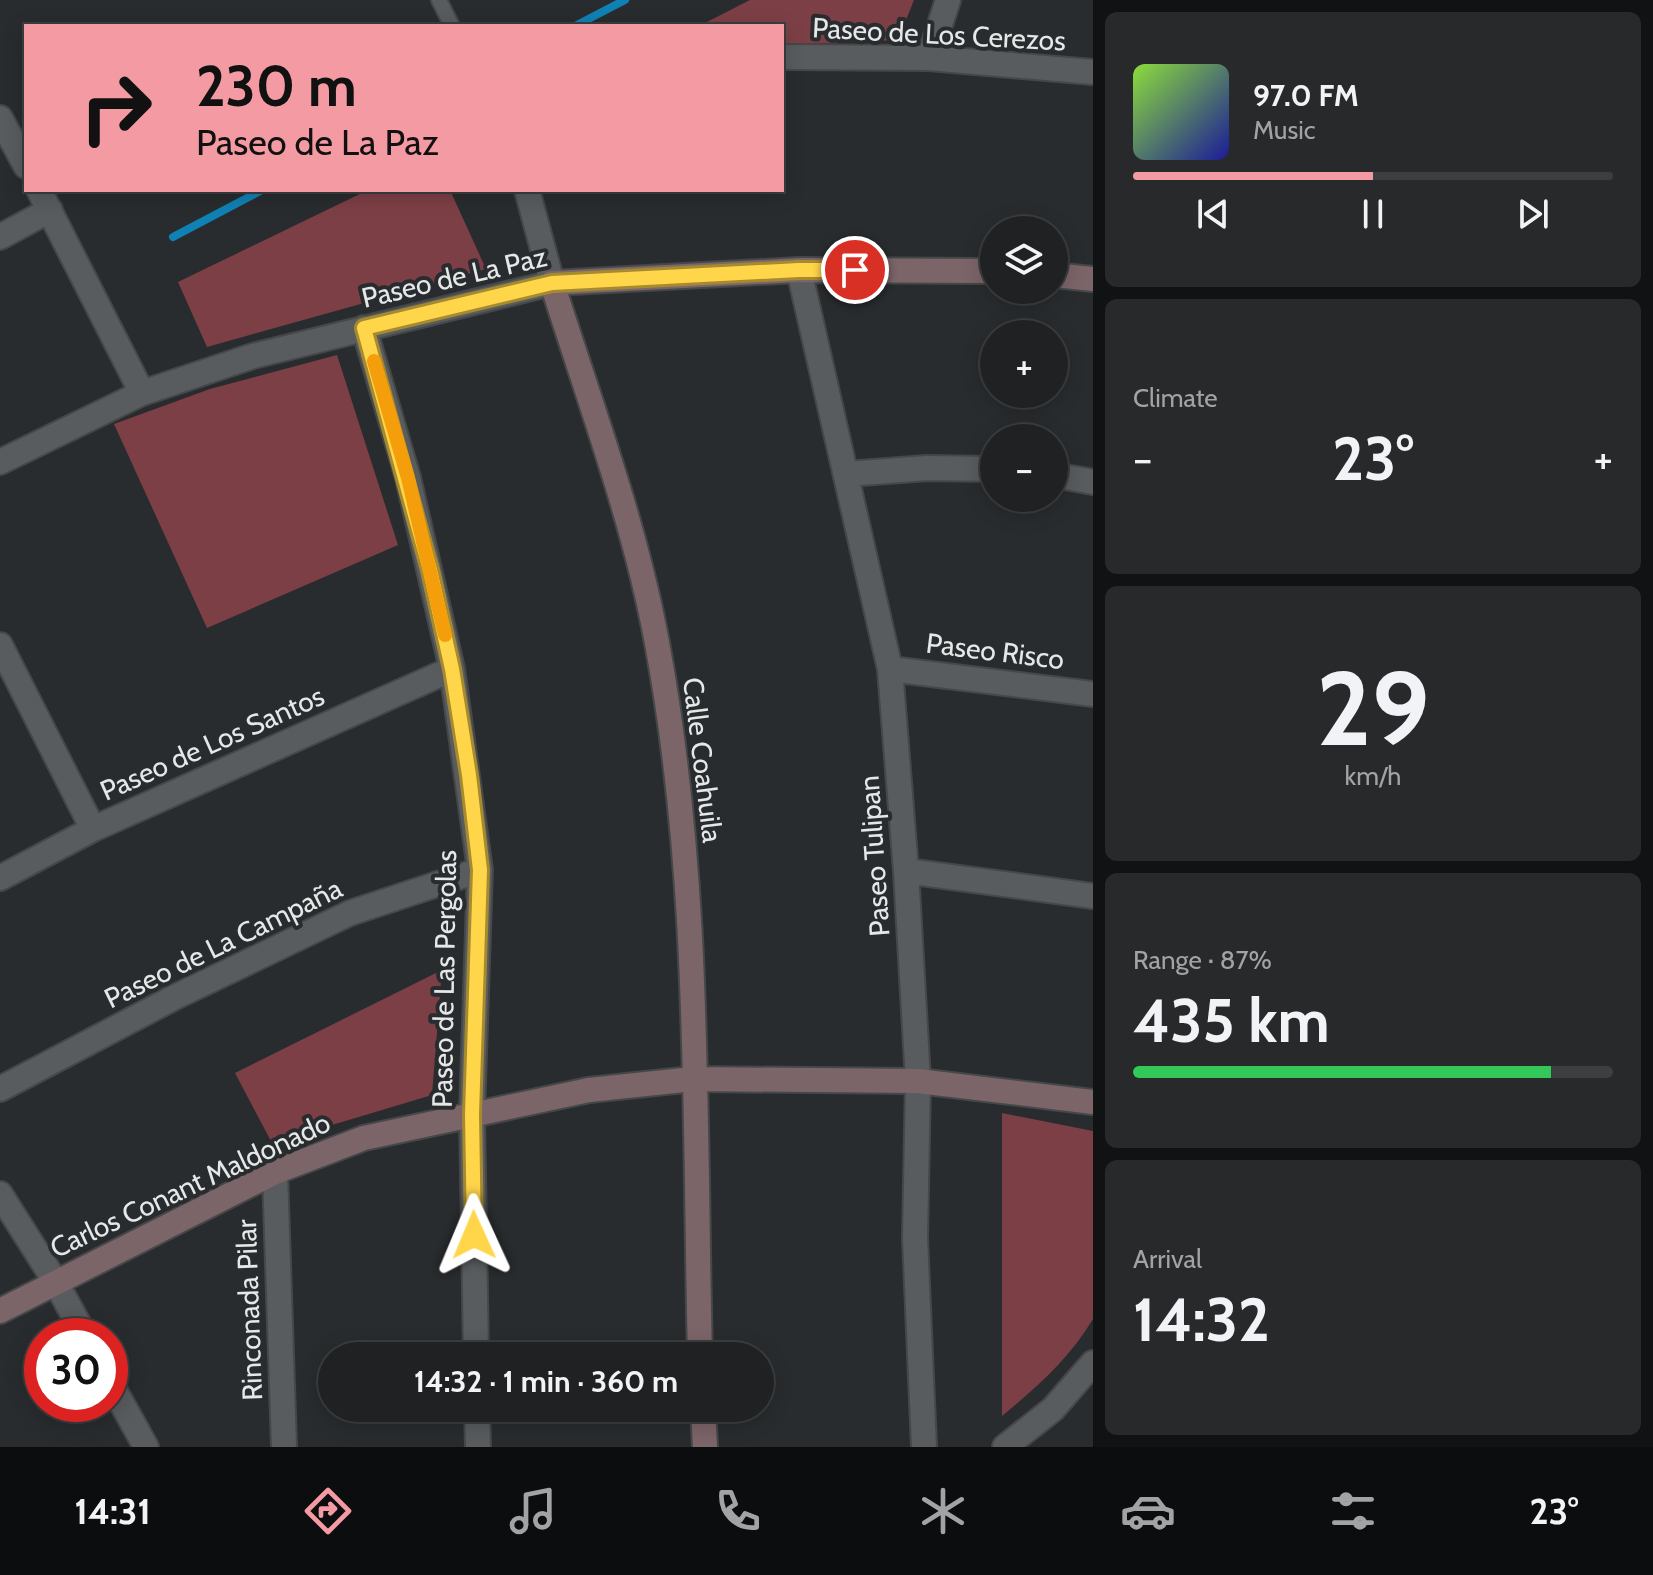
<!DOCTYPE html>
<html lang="en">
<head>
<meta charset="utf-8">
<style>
  :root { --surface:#1f2122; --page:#27292a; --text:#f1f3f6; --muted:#a1a3a5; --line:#3c3e40; --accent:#f49aa3 }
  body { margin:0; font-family:Cabin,sans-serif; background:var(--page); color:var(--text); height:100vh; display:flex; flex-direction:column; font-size:30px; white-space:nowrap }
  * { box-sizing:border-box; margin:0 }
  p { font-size:26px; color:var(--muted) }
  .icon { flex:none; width:44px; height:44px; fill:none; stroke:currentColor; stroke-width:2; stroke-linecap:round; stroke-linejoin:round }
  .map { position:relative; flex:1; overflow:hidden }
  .sheet { display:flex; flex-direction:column; gap:12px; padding:12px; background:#111213; width:560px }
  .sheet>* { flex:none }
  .hud { position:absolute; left:24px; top:24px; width:760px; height:168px; border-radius:0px; box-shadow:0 4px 20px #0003,0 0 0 2px var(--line); background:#f49aa3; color:#111; overflow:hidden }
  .buttons { position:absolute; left:980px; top:216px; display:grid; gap:16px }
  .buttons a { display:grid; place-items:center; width:88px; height:88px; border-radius:50%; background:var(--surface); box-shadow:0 4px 20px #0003,0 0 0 2px var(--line); font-size:40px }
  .speed { position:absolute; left:24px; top:1318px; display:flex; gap:16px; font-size:40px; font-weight:700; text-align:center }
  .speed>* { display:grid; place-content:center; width:104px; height:104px; border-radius:50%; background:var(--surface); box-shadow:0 4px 20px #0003,0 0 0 2px var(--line); line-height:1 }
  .speed .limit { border:12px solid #d22; background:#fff; color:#111 }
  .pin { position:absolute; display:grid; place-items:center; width:68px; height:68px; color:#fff; margin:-34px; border:4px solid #fff; border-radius:50%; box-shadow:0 2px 8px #0007 }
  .me { position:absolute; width:88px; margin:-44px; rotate:359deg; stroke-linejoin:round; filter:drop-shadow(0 0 6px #0008) }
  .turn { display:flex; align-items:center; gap:28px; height:168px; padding:0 40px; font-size:36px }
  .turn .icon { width:104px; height:104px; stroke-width:2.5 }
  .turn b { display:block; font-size:56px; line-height:68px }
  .big { font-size:60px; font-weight:700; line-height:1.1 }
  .sheet .tile { flex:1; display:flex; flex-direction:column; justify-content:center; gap:12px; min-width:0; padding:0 28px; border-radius:12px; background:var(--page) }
  .sheet .dial { align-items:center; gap:0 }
  .dial b { font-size:104px; line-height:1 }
  .song { display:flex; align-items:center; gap:24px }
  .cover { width:96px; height:96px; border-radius:12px; background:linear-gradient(135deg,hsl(90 70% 55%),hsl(240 70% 35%)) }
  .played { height:8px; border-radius:4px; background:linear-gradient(90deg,var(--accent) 50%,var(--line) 50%) }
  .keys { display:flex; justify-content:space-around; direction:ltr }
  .heat { display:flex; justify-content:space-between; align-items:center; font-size:44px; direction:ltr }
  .charge { height:12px; border-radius:6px; background:linear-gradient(90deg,#34c759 87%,var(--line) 0) }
  .trip { position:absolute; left:318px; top:1342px; width:456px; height:80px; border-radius:40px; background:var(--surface); box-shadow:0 4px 20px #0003,0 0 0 2px var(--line); font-weight:700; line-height:80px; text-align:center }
  .menu { display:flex; height:128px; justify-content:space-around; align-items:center; background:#0c0d0e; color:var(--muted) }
  .menu .icon { width:56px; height:56px }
  .menu .active { color:var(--accent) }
  .menu b { font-size:36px; color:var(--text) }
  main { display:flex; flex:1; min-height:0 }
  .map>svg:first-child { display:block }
  .green { fill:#7d3f46 }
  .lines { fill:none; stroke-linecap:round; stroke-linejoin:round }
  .stream { stroke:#1081b5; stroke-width:8 }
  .lane-casing { stroke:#454748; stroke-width:18 }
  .street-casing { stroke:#454748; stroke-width:28 }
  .secondary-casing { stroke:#454748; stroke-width:28 }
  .lane { stroke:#595c5e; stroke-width:14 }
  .street { stroke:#595c5e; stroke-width:24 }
  .secondary { stroke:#7c6569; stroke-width:24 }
  .route-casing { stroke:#a68a30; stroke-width:20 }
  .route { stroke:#ffd54a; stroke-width:14 }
  .slow { stroke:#f59e0b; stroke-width:14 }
  .labels { text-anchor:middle; stroke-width:8; stroke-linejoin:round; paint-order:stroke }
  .street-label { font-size:28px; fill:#e5e7e8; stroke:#292c2e }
</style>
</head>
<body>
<main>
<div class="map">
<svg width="1093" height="1447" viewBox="0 0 1093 1447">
  <rect width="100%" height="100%" fill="#292c2e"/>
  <!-- green -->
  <path class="green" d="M750,0h164l-16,40 -116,5v-19h-83z
    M368,190h82l36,79 -279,78 -29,-65z
    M337,355l61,190 -191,83 -93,-204 96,-35z
    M442,970l-10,125 -160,48 -37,-70z
    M1002,1113l91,18v188c-24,40 -56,68 -91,97z"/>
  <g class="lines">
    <!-- stream -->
    <path class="stream" d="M575,26l50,-26
      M173,237l89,-47"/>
    <defs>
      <path id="lane" d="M439,0l13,26"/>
      <path id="street" d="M782,57l147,1 164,14
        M929,58l19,-58
        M0,118l26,48
        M39,190l103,203
        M0,237l50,-27
        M799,270l91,399 16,202 12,210 -3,157 9,209
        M364,328l44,150 44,191 28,201 -8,244 4,242
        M0,462l142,-69 111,-37 299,-73 -25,-93
        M847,474l80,-6 67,1
        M1054,475l39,7
        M0,645l93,184
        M890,669l203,25
        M906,871l187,25
        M0,878l93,-49 359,-160
        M0,1089l175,-92 175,-84 130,-43
        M275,1172l9,275
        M0,1194l55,87 30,55
        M110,1382l36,65
        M477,1408l1,39
        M1005,1447l48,-38 40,-46"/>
      <path id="secondary" d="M1054,275l39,4
        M0,1311l275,-139 89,-34 225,-48 104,-11 225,2 175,21
        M700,1356c-6,-238 1,-478 -43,-713 -22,-120 -68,-243 -105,-360l247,-13 195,1
        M703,1408l2,39"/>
    </defs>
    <!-- lane casing -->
    <use href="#lane" class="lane-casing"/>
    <!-- street casing -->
    <use href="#street" class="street-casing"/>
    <!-- secondary casing -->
    <use href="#secondary" class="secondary-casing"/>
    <!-- lane -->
    <use href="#lane" class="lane"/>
    <!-- street -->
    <use href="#street" class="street"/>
    <!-- secondary -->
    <use href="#secondary" class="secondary"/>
  </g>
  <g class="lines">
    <defs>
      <path id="route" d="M474,1235l-2,-121 8,-244 -11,-95 -17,-106 -22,-99 -66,-242 188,-45 247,-13h56"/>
    </defs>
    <!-- route casing -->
    <use href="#route" class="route-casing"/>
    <!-- route -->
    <use href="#route" class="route"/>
    <!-- slow -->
    <path class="slow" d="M374,361l34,117 37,157"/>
  </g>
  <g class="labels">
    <!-- street labels -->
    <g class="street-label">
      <text transform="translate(939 34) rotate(3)" y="10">Paseo de Los Cerezos</text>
      <text transform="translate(454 277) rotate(-13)" y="10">Paseo de La Paz</text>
      <text transform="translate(995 651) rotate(7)" y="10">Paseo Risco</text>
      <text transform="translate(212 743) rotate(-24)" y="10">Paseo de Los Santos</text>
      <text transform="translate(703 760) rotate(83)" y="10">Calle Coahuila</text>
      <text transform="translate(874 856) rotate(-94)" y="10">Paseo Tulipan</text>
      <text transform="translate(223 943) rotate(-26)" y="10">Paseo de La Campaña</text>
      <text transform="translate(444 979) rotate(-89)" y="10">Paseo de Las Pergolas</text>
      <text transform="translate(190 1185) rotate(-25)" y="10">Carlos Conant Maldonado</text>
      <text transform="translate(249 1310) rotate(-92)" y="10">Rinconada Pilar</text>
    </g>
  </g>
</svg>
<div class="buttons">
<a><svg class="icon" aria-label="layers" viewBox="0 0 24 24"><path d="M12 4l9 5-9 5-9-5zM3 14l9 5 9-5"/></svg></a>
<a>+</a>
<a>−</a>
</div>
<div class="speed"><div class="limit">30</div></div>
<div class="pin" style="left:855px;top:270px;background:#d93025"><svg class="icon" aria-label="arrive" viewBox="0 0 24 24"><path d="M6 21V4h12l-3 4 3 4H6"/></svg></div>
<svg class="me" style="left:474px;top:1235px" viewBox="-20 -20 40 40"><path d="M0-17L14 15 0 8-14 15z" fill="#ffd54a" stroke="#fff" stroke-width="4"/></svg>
<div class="trip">14:32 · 1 min · 360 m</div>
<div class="hud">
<div class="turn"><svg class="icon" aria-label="right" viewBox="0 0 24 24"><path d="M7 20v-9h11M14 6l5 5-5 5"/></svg><div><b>230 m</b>Paseo de La Paz</div></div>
</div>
</div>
<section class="sheet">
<div class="tile">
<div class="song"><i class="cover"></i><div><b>97.0 FM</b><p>Music</p></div></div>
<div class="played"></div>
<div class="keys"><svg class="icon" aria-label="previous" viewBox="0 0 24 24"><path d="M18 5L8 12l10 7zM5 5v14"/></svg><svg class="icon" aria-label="pause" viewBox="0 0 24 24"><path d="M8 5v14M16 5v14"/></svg><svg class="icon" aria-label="next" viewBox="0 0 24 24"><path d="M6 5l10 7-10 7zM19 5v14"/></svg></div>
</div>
<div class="tile"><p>Climate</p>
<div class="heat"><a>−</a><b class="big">23°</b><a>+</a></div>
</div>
<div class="tile dial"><b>29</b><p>km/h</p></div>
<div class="tile"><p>Range · 87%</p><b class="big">435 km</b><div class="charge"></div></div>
<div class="tile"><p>Arrival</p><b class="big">14:32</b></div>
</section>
</main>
<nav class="menu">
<b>14:31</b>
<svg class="icon active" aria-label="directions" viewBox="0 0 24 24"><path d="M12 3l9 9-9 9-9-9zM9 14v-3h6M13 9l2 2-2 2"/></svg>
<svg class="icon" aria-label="music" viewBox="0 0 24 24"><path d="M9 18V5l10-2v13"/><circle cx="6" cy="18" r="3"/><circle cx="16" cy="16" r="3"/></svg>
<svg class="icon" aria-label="phone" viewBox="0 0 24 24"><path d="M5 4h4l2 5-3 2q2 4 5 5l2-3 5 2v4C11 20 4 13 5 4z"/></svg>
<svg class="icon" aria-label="climate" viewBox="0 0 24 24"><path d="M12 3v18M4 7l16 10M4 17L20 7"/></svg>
<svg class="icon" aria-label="car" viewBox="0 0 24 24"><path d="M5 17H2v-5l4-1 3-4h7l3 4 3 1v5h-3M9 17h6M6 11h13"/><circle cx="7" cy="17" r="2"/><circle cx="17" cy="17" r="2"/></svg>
<svg class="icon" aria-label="filters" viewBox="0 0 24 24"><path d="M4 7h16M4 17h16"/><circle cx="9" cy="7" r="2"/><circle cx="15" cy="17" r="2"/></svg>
<b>23°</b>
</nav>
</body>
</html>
